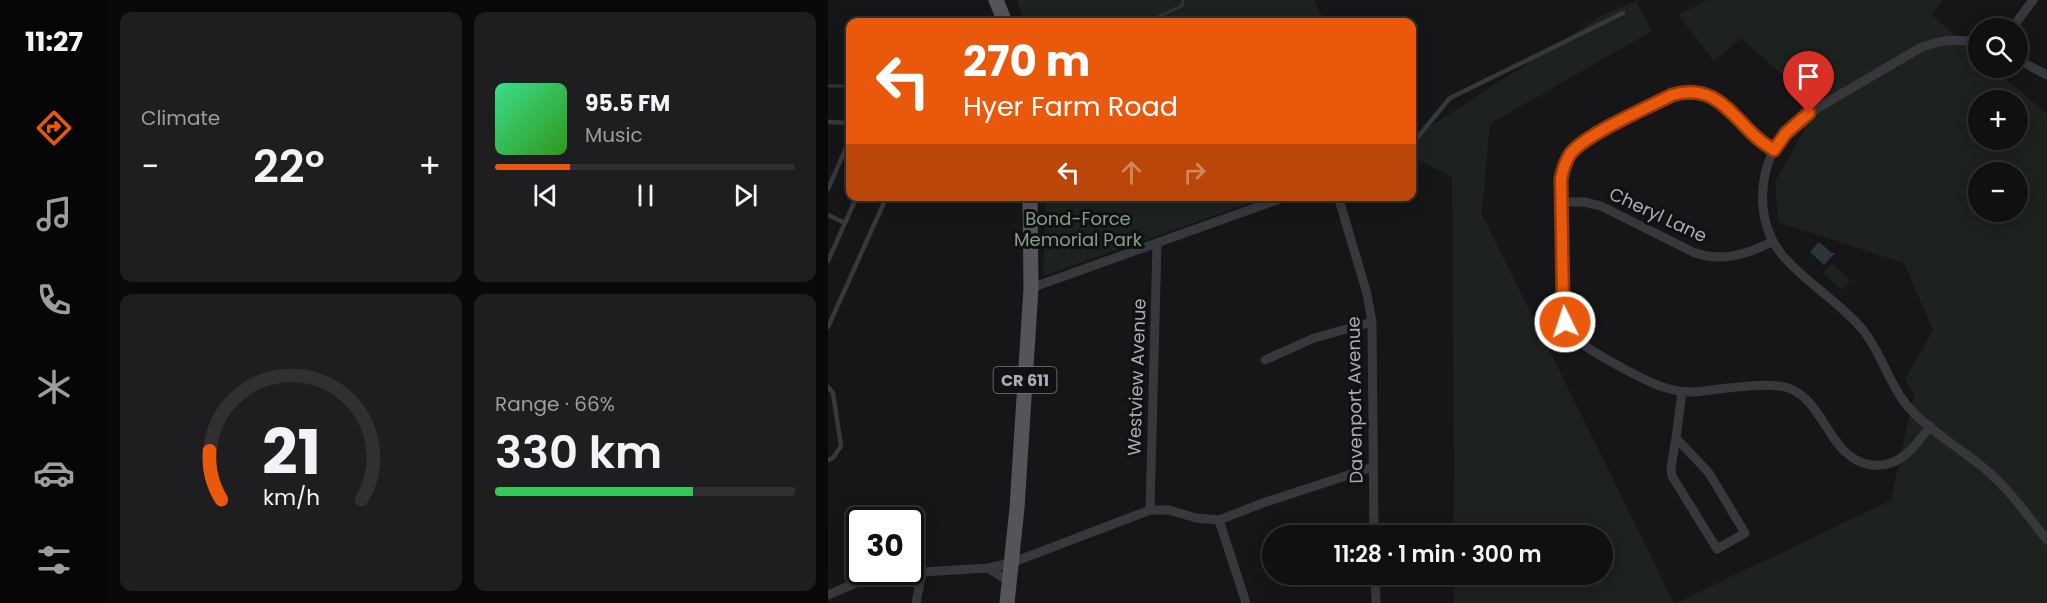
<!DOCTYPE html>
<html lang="en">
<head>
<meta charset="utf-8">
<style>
  :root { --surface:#101012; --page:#1e1e20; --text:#f1f3f6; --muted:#9c9d9f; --line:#303032; --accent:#ea580c }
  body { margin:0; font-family:Poppins,sans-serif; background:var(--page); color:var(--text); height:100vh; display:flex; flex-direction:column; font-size:22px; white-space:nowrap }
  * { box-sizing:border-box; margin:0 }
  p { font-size:20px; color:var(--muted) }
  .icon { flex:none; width:33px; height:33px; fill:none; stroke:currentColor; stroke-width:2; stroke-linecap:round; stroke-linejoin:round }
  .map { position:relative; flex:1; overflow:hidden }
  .panel { display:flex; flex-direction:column; gap:12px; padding:12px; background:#09090a; width:720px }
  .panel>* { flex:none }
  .top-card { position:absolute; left:18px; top:18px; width:570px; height:183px; border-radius:12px; box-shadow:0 3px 15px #0003,0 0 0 2px var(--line); background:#ea580c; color:#fff; overflow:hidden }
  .fabs { position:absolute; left:1140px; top:18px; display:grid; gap:12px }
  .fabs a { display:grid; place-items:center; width:60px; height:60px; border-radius:50%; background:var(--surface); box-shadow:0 3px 15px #0003,0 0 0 2px var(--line); font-size:30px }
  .speed { position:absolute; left:18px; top:507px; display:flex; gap:12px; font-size:30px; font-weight:700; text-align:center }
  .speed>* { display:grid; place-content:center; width:78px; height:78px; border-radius:50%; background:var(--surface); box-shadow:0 3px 15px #0003,0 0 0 2px var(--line); line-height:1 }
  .speed .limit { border:3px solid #111; border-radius:9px; background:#fff; color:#111 }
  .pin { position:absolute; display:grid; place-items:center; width:51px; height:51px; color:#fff; margin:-62px -26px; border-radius:50% 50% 50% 0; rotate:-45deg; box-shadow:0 0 6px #0007 }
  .pin .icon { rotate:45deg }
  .me { position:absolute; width:66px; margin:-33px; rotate:356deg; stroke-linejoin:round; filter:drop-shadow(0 0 4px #0008) }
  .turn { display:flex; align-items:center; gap:21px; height:126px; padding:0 18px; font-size:27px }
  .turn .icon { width:78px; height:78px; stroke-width:2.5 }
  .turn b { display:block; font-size:42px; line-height:51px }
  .lanes { display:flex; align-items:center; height:57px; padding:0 18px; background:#0003; justify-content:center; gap:30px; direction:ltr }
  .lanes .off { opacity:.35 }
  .big { font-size:45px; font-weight:600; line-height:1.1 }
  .panel .tile { flex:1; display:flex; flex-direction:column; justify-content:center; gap:9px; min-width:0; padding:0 21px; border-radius:12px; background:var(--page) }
  .panel .dial { align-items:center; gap:0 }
  .dial svg { height:156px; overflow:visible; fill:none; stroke:var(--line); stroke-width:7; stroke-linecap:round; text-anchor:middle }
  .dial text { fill:var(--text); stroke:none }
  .song { display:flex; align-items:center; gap:18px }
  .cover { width:72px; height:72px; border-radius:9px; background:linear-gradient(135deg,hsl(150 70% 55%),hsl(110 70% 35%)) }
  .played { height:6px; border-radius:3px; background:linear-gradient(90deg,var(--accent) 25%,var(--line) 25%) }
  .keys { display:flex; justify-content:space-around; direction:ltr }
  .heat { display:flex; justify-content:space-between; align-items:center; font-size:33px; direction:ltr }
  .charge { height:9px; border-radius:4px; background:linear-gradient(90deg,#34c759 66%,var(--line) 0) }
  .panel .tiles { flex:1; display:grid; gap:12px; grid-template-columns:repeat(2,1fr) }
  .trip { position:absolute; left:434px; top:525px; width:351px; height:60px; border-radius:30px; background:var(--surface); box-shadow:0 3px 15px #0003,0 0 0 2px var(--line); font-weight:600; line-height:60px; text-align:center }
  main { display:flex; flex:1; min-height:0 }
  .menu { display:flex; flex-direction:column; width:108px; justify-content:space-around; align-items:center; background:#060607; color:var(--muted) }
  .menu .icon { width:42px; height:42px }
  .menu .active { color:var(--accent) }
  .menu b { font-size:27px; color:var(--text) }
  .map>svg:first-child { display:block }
  .green { fill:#1d221e; fill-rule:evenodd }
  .water { fill:#2e343a }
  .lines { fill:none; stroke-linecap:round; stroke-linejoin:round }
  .stream { stroke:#2e343a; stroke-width:3 }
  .lane { stroke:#37383c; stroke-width:4.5 }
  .street { stroke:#37383c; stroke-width:9 }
  .primary { stroke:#54555b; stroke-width:15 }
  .route-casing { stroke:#983908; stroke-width:15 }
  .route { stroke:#ea580c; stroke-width:10 }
  .labels { text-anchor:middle; stroke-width:6; stroke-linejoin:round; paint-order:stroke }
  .shield { fill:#111113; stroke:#7c7e85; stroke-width:1.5 }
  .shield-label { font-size:16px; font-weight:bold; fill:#aaadb6 }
  .street-label { font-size:18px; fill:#aaadb6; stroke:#111113 }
  .park-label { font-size:18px; fill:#839f86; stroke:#111113 }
</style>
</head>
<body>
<main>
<nav class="menu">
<b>11:27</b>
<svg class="icon active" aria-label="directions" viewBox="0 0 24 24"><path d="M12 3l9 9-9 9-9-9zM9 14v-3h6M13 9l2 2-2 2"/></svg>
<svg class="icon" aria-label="music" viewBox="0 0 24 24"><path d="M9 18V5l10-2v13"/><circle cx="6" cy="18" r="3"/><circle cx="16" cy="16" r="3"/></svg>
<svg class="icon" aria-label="phone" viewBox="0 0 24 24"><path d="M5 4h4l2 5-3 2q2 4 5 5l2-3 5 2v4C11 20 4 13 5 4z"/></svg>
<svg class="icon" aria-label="climate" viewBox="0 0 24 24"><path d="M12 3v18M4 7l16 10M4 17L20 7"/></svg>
<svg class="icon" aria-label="car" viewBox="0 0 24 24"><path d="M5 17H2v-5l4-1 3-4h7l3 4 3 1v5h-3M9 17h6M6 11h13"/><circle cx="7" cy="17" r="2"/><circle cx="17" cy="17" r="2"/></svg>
<svg class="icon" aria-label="filters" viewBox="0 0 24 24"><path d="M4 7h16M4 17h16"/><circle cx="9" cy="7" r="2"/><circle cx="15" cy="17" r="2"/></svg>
</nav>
<section class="panel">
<div class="tiles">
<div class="tile"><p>Climate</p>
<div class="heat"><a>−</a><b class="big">22°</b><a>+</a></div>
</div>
<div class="tile">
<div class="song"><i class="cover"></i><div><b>95.5 FM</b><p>Music</p></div></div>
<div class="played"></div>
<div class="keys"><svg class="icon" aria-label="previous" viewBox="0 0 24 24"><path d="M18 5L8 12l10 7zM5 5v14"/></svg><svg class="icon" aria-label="pause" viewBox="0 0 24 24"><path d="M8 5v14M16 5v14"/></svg><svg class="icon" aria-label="next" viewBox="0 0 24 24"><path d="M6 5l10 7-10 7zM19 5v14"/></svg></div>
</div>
<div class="tile dial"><svg viewBox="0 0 100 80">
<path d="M14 69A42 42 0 1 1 86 69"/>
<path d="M14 69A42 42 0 0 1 8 44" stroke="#ea580c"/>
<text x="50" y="56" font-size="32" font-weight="700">21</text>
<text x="50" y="72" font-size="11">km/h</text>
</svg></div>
<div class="tile"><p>Range · 66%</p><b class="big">330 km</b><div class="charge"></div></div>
</div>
</section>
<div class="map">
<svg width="1219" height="603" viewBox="0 0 1219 603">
  <rect width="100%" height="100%" fill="#161618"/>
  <!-- green -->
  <path class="green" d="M189,0h297l10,22h-300z
    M879,0h235l-10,15 46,40v13h15l54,46v489h-371l215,-103 23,-105 -9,-16 28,-49 -29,-67 -126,-41 -3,-40 28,-50 4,-36 -66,-58 -27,23 -36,-46zM1150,100h40v40h-40zM1150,172h40v40h-40z
    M808,1l16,30 -162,93 -8,90 192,389h-220v-28l148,-1v-38l-148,-1 -2,-358 -40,-20v-19l192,-124z
    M218,197v-1l221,1 -224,79z
    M1003,263l20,17 -9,10 -19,-17z"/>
  <!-- water -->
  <path class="water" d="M991,242l13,11h3l-11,12 -14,-13z"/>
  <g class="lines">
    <!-- stream -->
    <path class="stream" d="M318,22l36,-16 1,-6
      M0,86h22"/>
    <!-- lane -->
    <path class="lane" d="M0,122l22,1
      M584,144l38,-46 173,-85
      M0,189l22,-50
      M0,215l17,8
      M0,261l29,-65
      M0,327l59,-131
      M0,387l5,6 8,53 -8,12 -5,2"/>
    <!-- street -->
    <path class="street" d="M1184,28l21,-28
      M1150,43c-20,-5 -39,-3 -58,5l-111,65c-9,7 -17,13 -24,21 -29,34 -30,88 -2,122 24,28 57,46 80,74 20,25 27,59 50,82 24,25 56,41 81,65 20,18 36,42 53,63
      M1190,60l29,15
      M946,150l-18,-13 -34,-34 -8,-5 -17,-6h-16l-9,3 -79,41 -12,8 -15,17 -5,18 2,125c0,11 2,21 9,31 12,14 76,48 94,53 10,3 19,4 28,4 24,-2 77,-12 97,-3 35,15 39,71 81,76 28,3 43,-18 58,-39
      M510,196l29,98 5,28 2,214
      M733,202h23l17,4 92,46c27,11 56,2 80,-11
      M203,288l257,-92
      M437,360l49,-22 58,-16
      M848,438l-5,30 1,8 45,73 28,-16 -36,-60 -33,-35 6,-46
      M322,510l7,-266
      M391,520l27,83
      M160,568l22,14
      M547,574l1,29
      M0,595l40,-17 54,-6 66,-4 23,-5 139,-53h19l27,8 23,2 44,-17 110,-36
      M88,603l6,-31"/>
    <!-- primary -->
    <path class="primary" d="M168,0l9,22
      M179,603l10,-95 14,-220 -1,-92"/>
  </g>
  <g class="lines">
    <defs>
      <path id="route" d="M737,322l-2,-18 -2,-125c2,-10 4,-18 10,-26 17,-20 76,-45 101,-58 42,-12 57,17 83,41 6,6 13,10 19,14l12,-17 23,-20"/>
    </defs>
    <!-- route casing -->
    <use href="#route" class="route-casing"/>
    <!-- route -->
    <use href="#route" class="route"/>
  </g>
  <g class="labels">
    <!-- shield labels -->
    <rect class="shield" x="165.5" y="367" width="63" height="26" rx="4.5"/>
    <g class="shield-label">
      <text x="197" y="386">CR 611</text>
    </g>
    <!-- street labels -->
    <g class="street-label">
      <text transform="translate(830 215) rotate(25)" y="6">Cheryl Lane</text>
      <text transform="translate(309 377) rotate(-88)" y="6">Westview Avenue</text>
      <text transform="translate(527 400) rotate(-91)" y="6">Davenport Avenue</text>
    </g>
    <!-- park labels -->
    <g class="park-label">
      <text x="250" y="225">Bond-Force<tspan x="250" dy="21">Memorial Park</tspan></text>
    </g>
  </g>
</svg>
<div class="fabs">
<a><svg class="icon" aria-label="search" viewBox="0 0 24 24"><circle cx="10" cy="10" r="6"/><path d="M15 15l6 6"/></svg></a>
<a>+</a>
<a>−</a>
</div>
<div class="speed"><div class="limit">30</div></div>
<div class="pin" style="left:981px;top:113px;background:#d93025"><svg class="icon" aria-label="arrive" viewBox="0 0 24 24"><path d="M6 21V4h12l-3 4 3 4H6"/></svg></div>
<svg class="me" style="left:737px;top:322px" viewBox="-20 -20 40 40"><circle r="17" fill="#ea580c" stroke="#fff" stroke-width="3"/><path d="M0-11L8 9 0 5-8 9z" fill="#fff"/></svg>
<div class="trip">11:28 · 1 min · 300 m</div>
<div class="top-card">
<div class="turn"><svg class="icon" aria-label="left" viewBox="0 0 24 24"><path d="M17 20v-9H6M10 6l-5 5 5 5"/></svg><div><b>270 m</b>Hyer Farm Road</div></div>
<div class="lanes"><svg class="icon" aria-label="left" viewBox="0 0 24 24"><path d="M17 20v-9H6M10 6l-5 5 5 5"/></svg><svg class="icon off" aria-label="ahead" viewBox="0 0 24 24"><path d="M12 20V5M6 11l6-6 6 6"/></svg><svg class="icon off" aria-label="right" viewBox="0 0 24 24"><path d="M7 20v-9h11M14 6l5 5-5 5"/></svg></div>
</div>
</div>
</main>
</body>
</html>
